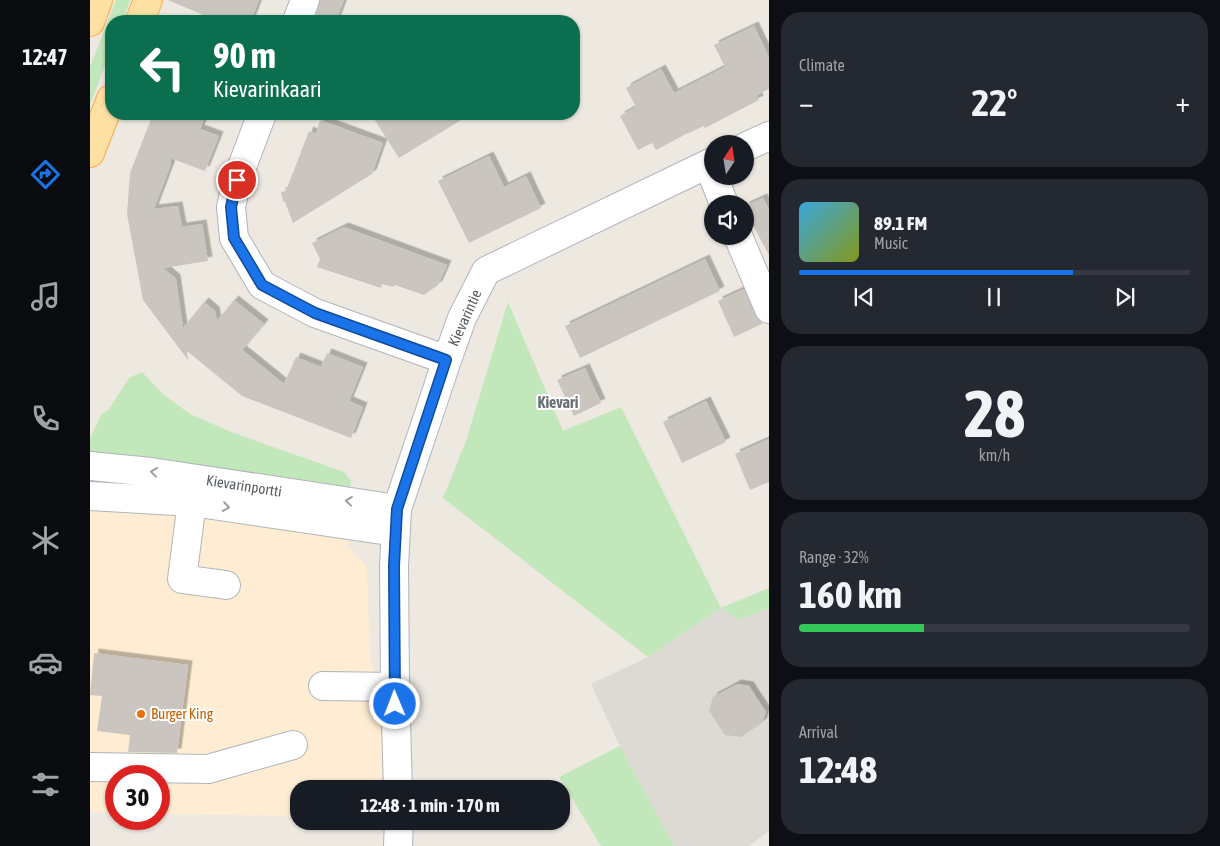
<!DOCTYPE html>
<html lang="en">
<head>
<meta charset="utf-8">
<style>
  :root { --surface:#171b24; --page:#242831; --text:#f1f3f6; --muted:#9ea1a6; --line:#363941; --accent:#1a73e8 }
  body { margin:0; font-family:"Asap Condensed",sans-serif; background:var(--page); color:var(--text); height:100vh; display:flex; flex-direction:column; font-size:19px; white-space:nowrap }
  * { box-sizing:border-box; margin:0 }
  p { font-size:16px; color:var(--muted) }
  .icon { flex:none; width:28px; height:28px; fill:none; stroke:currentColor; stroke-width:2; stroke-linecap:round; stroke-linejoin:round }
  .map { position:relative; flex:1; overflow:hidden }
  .details { display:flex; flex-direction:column; gap:12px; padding:12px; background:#0d0f14; width:451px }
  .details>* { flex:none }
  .banner { position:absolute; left:15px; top:15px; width:475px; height:105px; border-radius:20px; box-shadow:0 1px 4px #0004; background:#0b6e4f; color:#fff; overflow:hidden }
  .needle { width:32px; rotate:12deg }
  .buttons { position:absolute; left:614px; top:135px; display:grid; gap:10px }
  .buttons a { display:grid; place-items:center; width:50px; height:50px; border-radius:50%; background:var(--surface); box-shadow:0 1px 4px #0004; font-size:25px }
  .speed { position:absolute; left:15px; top:765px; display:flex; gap:10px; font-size:25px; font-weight:700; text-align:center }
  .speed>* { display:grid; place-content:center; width:65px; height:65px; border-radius:50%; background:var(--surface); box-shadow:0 1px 4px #0004; line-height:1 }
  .speed .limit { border:8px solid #d22; background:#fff; color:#111 }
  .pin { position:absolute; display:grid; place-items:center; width:42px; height:42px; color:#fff; margin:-21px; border:2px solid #fff; border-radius:50%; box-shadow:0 1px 5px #0007 }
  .me { position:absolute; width:55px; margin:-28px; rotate:359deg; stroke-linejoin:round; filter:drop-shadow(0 0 4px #0008) }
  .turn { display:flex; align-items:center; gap:18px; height:105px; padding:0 25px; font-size:22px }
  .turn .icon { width:65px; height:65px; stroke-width:2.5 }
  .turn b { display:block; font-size:35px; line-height:42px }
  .big { font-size:38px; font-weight:700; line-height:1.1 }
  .details .card { flex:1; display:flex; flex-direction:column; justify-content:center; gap:8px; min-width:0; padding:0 18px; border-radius:20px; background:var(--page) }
  .details .dial { align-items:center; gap:0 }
  .dial b { font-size:65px; line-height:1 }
  .song { display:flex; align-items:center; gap:15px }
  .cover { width:60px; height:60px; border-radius:8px; background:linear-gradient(135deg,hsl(200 70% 55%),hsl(70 70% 35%)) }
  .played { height:5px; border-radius:2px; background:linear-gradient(90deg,var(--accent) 70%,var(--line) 70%) }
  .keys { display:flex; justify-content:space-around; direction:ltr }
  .heat { display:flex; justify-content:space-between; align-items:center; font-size:28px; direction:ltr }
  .charge { height:8px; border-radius:4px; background:linear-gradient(90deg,#34c759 32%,var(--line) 0) }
  .trip { position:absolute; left:200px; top:780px; width:280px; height:50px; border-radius:20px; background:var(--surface); box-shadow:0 1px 4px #0004; font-weight:700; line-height:50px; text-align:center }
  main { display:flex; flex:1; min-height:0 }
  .tab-bar { display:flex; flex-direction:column; width:90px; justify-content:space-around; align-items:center; background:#090b0e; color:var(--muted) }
  .tab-bar .icon { width:35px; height:35px }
  .tab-bar .active { color:var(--accent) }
  .tab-bar b { font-size:22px; color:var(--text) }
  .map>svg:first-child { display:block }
  .commercial { fill:#ffedd3 }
  .industrial { fill:#dddad4 }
  .green { fill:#c2e7ba }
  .building { fill:#cac5bf; filter:url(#shadow) }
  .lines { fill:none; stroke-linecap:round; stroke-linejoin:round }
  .minor-casing { stroke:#b1b5b9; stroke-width:30 }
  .major-casing { stroke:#faaa4c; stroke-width:30 }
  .minor { stroke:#fff; stroke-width:28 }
  .major { stroke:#ffe0a3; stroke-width:28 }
  .oneway { stroke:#9b9ea1 }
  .route-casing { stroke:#114b97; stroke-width:12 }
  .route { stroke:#1a73e8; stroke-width:9 }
  .food-dot { fill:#e8710a; stroke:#fff; stroke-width:2 }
  .labels { text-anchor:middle; stroke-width:4; stroke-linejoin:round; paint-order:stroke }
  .street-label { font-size:15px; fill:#595e62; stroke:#fff }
  .food-label { font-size:15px; fill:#c56008; stroke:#fff; text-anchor:start }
  .neighbourhood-label { font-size:16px; font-weight:bold; fill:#6a7174; stroke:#fff }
</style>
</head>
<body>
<main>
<nav class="tab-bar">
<b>12:47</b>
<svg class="icon active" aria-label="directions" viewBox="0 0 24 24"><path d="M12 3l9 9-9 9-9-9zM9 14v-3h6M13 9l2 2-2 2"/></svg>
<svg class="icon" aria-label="music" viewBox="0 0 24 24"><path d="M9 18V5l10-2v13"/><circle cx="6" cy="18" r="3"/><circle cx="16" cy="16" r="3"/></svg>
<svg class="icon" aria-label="phone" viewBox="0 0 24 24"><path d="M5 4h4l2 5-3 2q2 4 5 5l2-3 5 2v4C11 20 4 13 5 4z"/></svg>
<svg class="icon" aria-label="climate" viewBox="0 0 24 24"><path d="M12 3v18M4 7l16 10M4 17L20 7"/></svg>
<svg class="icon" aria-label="car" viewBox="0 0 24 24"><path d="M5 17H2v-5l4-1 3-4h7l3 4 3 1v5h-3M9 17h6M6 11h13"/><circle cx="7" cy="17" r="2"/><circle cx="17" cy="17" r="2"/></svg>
<svg class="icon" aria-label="filters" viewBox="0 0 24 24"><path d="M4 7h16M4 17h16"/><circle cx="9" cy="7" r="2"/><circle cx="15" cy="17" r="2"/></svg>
</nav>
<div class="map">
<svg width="679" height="846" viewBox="0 0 679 846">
  <defs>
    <filter id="shadow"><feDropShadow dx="4.5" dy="-4.5" stdDeviation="0" flood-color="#0004"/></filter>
  </defs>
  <rect width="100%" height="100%" fill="#ede8e0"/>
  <!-- commercial -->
  <path class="commercial" d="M58,506l200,27 -1,12 20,22 3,88 12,58v76h-83v27l-140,-2v-38h-43v37l-26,-1v-304z"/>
  <!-- industrial -->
  <path class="industrial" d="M631,608l17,12 31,-12v223l-20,15h-75l-54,-100 -29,-62 57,-27z"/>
  <!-- green -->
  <path class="green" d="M26,0h14l-7,21h-12v29l-21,55v-38z
    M418,302l55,129 58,-24 100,201 48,-20v20l-31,12 -17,-12 -73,49 -205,-159 23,-57z
    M52,372l22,23 26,19 41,18 113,40 7,9 -1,8 -260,-34v-16l11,-24 8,-6 20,-31z
    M530,746l54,100h-73l-42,-69z"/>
  <!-- building -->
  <path class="building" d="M78,0h91l-8,21h-33z
    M230,0h24l-8,21h-22z
    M664,26l15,31v32l-12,6 2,5 -54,28 -1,-2 -20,9 -28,15 -4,-7 -14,7 -18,-34 16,-9 -10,-19 35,-19 13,24 51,-26 -11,-22z
    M63,114h53l-6,15 19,7 -14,35 -35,-13 1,6 -17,45 24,-3 4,21 20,-3 6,37 -45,7 13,11 7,49 21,-26 11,9 2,10 17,-21 30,24 -22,26 42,34 12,-27 25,10 6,-14 36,14 -14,34 14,6 -12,31 -109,-42 -55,-45 1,9 -45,-60 -16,-86 3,-41z
    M281,114h100l-72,44z
    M230,120l63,23 -11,31 -79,49 -8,-21 -2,-1 -2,-9 5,-1 23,-60 7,3z
    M399,156l15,31 22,-11 15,32 -72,35 -31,-62z
    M673,198l6,12v45l-24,-45v-4z
    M254,227l103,38 -9,20 -14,10 -29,-10 -2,2 -11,-3 -1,4 -64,-21 3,-8 -8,-16z
    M615,259l15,32 -140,67 -15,-32z
    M654,289l11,26 7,9 -28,13 -16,-36z
    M495,368l16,35 -27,13 -17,-36z
    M616,401l20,41 -44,21 -19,-41z
    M679,439v43l-19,8 -15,-36z
    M4,653l94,12 -11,88 -49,-1 2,-17 -33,-4 5,-35 -12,-1z
    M647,684l12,2 17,26 -4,11 -21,14 -16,-2 -16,-24 4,-14z"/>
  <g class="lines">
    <defs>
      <path id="minor" d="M207,21l8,-21
        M172,114l-25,66 -6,27 3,31 28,47 53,28 132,47
        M655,147l24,-11
        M623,176l11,28
        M648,236l31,73
        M0,466l61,6 246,37
        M101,485l1,17 -10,77 44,6
        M0,496l102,6 204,30
        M233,686l72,1
        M0,767l118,2 85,-24
        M308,789l-3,-102 -1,-121 3,-57 50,-149 15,-42 24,-47 226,-109
        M308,846l1,-25"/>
      <path id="major" d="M50,21l8,-21
        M0,22l8,-22
        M0,153l21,-54"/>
    </defs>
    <!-- minor casing -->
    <use href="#minor" class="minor-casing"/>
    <!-- major casing -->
    <use href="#major" class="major-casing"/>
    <!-- minor -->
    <use href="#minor" class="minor"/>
    <!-- major -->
    <use href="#major" class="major"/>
  </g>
  <!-- one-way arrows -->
  <defs><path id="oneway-chevron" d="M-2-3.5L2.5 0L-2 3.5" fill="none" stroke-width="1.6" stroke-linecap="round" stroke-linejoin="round" transform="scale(1.25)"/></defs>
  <g class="oneway">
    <use href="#oneway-chevron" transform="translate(64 472) rotate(-173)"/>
    <use href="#oneway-chevron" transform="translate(259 501) rotate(-174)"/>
    <use href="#oneway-chevron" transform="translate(136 507) rotate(8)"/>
  </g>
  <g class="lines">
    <defs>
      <path id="route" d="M147,180l-6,27 3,31 28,47 53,28 131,47 -49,149 -3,57 1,138"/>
    </defs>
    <!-- route casing -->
    <use href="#route" class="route-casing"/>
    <!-- route -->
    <use href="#route" class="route"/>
  </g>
  <!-- markers -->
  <circle class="food-dot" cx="51" cy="714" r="5"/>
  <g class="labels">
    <!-- street labels -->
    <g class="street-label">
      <text transform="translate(375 318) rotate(-66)" y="5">Kievarintie</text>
      <text transform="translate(154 486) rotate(9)" y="5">Kievarinportti</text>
    </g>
    <!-- food labels -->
    <g class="food-label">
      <text x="61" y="719">Burger King</text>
    </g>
    <!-- neighbourhood labels -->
    <g class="neighbourhood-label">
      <text x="468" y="408">Kievari</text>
    </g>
  </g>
</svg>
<div class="buttons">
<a><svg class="needle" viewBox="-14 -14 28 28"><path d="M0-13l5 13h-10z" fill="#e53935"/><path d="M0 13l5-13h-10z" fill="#9ea1a6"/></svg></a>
<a><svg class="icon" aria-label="sound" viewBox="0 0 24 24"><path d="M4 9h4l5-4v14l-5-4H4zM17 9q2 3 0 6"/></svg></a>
</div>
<div class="speed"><div class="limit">30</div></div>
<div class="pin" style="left:147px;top:180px;background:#d93025"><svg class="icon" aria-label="arrive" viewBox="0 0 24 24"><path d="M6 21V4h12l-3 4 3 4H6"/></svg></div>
<svg class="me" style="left:305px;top:704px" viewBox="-20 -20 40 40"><circle r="17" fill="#1a73e8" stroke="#fff" stroke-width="3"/><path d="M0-11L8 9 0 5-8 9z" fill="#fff"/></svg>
<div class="trip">12:48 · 1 min · 170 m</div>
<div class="banner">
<div class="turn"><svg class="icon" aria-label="left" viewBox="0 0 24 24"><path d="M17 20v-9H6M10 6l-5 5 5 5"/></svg><div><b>90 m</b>Kievarinkaari</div></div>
</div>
</div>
<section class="details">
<div class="card"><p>Climate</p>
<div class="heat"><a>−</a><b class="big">22°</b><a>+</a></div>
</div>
<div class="card">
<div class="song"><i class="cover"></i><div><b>89.1 FM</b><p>Music</p></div></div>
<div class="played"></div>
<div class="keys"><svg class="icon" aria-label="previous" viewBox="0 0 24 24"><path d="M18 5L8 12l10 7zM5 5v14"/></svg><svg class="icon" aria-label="pause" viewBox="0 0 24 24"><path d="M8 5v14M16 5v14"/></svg><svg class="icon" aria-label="next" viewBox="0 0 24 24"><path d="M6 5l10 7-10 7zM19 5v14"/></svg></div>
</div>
<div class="card dial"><b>28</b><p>km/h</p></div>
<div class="card"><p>Range · 32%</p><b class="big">160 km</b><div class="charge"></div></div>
<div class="card"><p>Arrival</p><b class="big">12:48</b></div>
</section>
</main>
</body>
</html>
